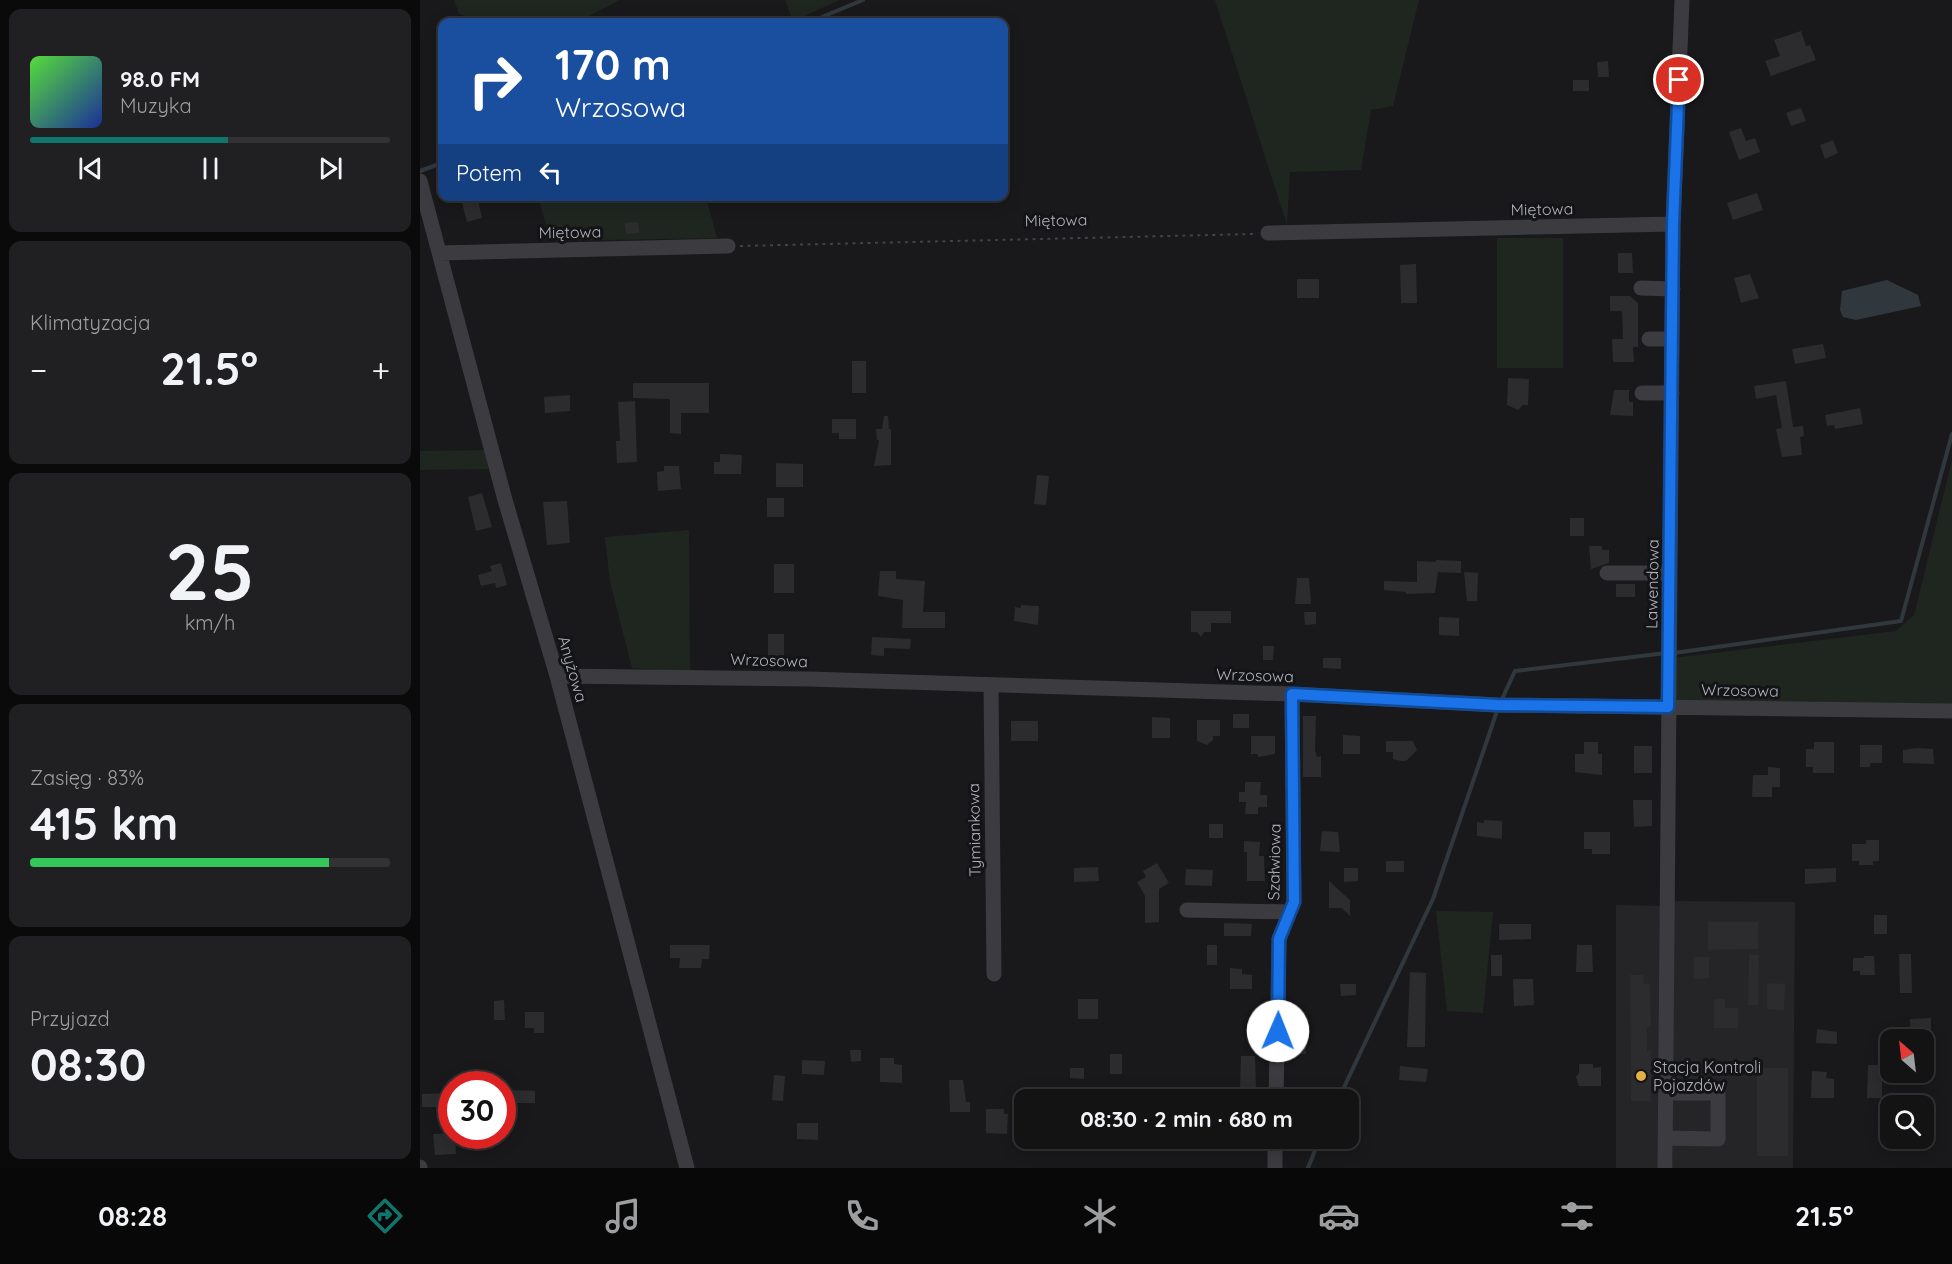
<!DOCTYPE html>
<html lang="pl">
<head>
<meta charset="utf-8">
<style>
  :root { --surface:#131314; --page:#202022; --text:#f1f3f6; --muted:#9d9ea0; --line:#323234; --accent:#0f766e }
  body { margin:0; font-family:Quicksand,sans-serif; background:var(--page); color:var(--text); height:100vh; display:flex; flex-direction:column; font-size:22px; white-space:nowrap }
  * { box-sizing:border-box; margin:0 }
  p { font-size:20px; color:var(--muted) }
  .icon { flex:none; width:33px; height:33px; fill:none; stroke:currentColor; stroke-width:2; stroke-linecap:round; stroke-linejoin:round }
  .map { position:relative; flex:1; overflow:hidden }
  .side { display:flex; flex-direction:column; gap:9px; padding:9px; background:#0a0a0b; width:420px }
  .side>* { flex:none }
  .top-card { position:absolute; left:18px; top:18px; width:570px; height:183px; border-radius:12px; box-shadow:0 3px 15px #0003,0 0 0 2px var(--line); background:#1a4fa0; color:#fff; overflow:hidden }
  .needle { width:39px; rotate:332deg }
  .controls { position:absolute; left:1460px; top:1029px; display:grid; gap:12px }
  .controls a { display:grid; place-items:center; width:54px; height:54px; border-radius:12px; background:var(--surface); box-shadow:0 3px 15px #0003,0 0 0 2px var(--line); font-size:30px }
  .speed { position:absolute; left:18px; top:1071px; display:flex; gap:12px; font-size:30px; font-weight:700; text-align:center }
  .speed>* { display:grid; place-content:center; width:78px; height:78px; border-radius:50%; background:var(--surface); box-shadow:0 3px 15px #0003,0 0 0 2px var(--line); line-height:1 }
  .speed .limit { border:9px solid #d22; background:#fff; color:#111 }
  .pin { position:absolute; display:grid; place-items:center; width:51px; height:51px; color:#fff; margin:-26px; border:3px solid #fff; border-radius:50%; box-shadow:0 2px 6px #0007 }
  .me { position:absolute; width:66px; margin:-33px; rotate:1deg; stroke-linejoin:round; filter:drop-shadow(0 0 4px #0008) }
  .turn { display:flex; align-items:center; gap:21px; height:126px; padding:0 18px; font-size:27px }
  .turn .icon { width:78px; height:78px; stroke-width:2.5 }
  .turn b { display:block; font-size:42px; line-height:51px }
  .then { display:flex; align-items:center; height:57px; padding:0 18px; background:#0003; gap:12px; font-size:22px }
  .big { font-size:45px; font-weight:700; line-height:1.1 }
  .side .tile { flex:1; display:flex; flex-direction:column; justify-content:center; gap:9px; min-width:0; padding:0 21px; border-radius:12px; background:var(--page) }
  .side .dial { align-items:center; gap:0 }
  .dial b { font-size:78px; line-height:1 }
  .song { display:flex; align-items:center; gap:18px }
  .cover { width:72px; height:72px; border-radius:9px; background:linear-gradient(135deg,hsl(110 70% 55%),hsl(230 70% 35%)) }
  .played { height:6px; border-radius:3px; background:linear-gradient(90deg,var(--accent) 55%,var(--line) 55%) }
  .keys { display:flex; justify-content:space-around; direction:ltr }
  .heat { display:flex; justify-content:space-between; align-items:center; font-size:33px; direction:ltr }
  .charge { height:9px; border-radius:4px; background:linear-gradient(90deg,#34c759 83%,var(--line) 0) }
  .trip { position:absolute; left:594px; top:1089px; width:345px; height:60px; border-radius:12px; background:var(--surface); box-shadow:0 3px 15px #0003,0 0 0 2px var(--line); font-weight:700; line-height:60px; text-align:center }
  .menu { display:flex; height:96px; justify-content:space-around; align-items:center; background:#080808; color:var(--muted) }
  .menu .icon { width:42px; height:42px }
  .menu .selected { color:var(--accent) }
  .menu b { font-size:27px; color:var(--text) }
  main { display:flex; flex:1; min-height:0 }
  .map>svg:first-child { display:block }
  .built { fill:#252528 }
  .green { fill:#1f2620 }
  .water { fill:#30383e }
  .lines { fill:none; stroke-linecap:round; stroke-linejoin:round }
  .stream { stroke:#30383e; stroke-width:4 }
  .building { fill:#2c2c2f }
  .path { stroke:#414247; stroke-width:2; stroke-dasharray:3 4.5; stroke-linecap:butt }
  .minor { stroke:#3b3b40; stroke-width:15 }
  .route-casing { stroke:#114b97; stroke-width:15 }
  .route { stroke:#1a73e8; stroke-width:10 }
  .poi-dot { fill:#e5af48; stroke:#141416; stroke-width:2 }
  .labels { text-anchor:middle; stroke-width:6; stroke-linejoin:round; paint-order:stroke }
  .street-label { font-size:16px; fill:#adb1ba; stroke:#141416 }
  .poi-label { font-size:16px; fill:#adb1ba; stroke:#141416; text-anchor:start }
</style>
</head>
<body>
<main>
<section class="side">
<div class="tile">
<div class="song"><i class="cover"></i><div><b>98.0 FM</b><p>Muzyka</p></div></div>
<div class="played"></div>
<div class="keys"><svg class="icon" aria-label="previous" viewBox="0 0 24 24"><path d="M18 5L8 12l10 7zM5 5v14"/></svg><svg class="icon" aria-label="pause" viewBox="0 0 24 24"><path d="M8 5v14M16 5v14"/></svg><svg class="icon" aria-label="next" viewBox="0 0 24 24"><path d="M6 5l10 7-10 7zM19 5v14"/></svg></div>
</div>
<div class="tile"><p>Klimatyzacja</p>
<div class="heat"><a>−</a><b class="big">21.5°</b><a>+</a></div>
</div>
<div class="tile dial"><b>25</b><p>km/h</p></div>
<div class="tile"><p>Zasięg · 83%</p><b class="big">415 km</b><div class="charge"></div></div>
<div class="tile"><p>Przyjazd</p><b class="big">08:30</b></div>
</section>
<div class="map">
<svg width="1532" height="1168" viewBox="0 0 1532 1168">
  <rect width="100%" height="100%" fill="#19191b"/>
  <!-- built -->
  <path class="built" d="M1252,901l123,1 -2,266h-120z
    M1196,905l46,1 -3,262h-43z"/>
  <!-- green -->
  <path class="green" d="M34,0h166l-43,22h-95l-23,-8z
    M365,0h55l-47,21z
    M795,0h204l-26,106 -22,4 -10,60 -71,2 -3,53z
    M118,197h168l11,41 -166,3z
    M1077,238h66v130h-66z
    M66,450l2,19 -68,1v-19z
    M1532,460v247l-280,-2 1,-47 223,-27 18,-16z
    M269,530l1,142 -58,-4 -22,-86 -5,-45z
    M1016,911l57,1 -10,101 -36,-2z"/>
  <!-- water -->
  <path class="water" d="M1467,280l31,15 3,11 -65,14 -13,-3 -3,-7 2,-19z"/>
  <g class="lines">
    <!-- stream -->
    <path class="stream" d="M390,22l53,-22
      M0,171l22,-8
      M1254,653l227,-32 51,-187
      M1082,699l13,-28 151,-18
      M918,1100l95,-201 63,-185
      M888,1168l12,-30"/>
  </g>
  <!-- building -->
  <path class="building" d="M1381,31l5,15 4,-1 6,15 -45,16 -6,-15 15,-5 -6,-16z
    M1188,61l1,16h-11l-1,-15z
    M1153,80h16v11h-16z
    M1381,108l5,13 -15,5 -5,-13z
    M1321,128l5,13 9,-3 5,14 -21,8 -10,-28z
    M1413,140l5,13 -13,6 -5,-14z
    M1337,193l6,17 -30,10 -6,-17z
    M51,196h6l5,22 -15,4 -6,-23z
    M218,222l1,11 -13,1 -1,-11z
    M1198,253h14l1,20h-15z
    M996,264l1,39h-16l-1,-38z
    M1330,274l9,24 -18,5 -7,-25z
    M877,279h22v19h-22z
    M1190,296h20l8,7v44h-5l1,15h-21l-1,-23h11l-1,-28h-12z
    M1403,344l3,14 -31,6 -3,-15z
    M432,361h14v32h-14z
    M1088,378l21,1 -1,26h-5l-5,5 -11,-5z
    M1366,381l7,46 10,-1 1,10 -4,1 2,18 -20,2 -6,-28 6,-1 -6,-33 -20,4 -2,-13z
    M213,383h76v30h-28v21l-11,-1v-34l-37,-1z
    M1194,390h15v12h4v14l-23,-1z
    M150,395v16l-25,2 -1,-16z
    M215,401l2,61 -20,1 -1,-22h4l-2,-39z
    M1440,408l3,16 -28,5 -1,-4 -7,1 -2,-11z
    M464,416h4l1,13h2v36l-17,1 5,-26h-2l-1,-11h6z
    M412,419h24v20h-17v-6h-7z
    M300,454l22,1 -1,19h-27v-12h6z
    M356,463l27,1v23h-27z
    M244,466h15l2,23 -23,2 -1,-19 7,-1z
    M617,475l12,1 -3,29 -12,-1z
    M62,493l10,34 -16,4 -8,-34z
    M347,498h17v19h-17z
    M147,501l3,42 -23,2 -4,-43z
    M1150,518h14v18h-14z
    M1169,546h13v4h7v13l-18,6z
    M1016,560l25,1v12l-23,-1 -3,21 -29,1v-2l-22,-2v-9l33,1v-21l19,1z
    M81,563l6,22 -11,3 -1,-5 -14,3 -3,-11 14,-4 -2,-5z
    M354,564h20v29h-20z
    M460,571h16v8l29,2 -2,31h22v16h-43l1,-28 -25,-4z
    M1044,572l14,1 -1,28h-10z
    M877,578h12l2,26h-16z
    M1196,584h19v13h-19z
    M601,605l18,1 -1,19 -24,-4 1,-14 6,1z
    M771,611h40v12h-20v9h-7l-3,5 -4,-5h-6z
    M884,612h12v12l-11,1z
    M1019,617l20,1v18l-20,-1z
    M348,634h16v22l-16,-1z
    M452,637l39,2 -1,10 -26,-1v8l-13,-1z
    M843,646h11l-1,14h-10z
    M903,658h18v11l-18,-1z
    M813,714h16v14h-16z
    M883,716h13l-1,34 2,7 4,-1v21h-18z
    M732,717l18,1v20h-18z
    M777,720h23v16h-7v4l-6,5 -10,-4z
    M591,721h27v20h-27z
    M923,735l17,1v18h-17z
    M831,736h24v18l-17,3v-3h-7z
    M966,741h27l4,9 -11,11h-5l-8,-2v-7h-7z
    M1164,742h14v12h4v21l-27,-3v-18h9z
    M1394,742h20v31h-21v-6h-7v-18h8z
    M1440,745h22v18h-12v4h-10z
    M1214,746h18v27h-18z
    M1496,748l17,1 1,15 -31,-1v-13z
    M1348,767l12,1v19h-8v10h-20l1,-22h15z
    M825,782h16l-1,13h7v12h-9v7h-13l1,-12h-7v-10h6z
    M1213,800h19v26l-18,1z
    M1064,820l18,1v18l-25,-3v-14l7,1z
    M789,824h14v14h-14z
    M902,831l16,1 2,20 -20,-1z
    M1164,832h26v22h-18v-5h-8z
    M1446,840h13v21h-6v4h-14v-4h-7v-17h14z
    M824,841l16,1 -1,14h5l1,25h-18v-29h-3z
    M966,861h18v11h-18z
    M737,863l12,20 -10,6v33l-14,1v-27l-8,-14 9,-5 -3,-6z
    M678,867l1,14 -25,1v-14z
    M924,868h14v13l-14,1z
    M1416,868v14l-31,2v-15z
    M766,869l27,1 -1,16 -27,-1z
    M909,881l21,19v16l-8,-8h-13z
    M1454,915h13v19h-13z
    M1288,922h50v27l-50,1z
    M804,923l28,1 -1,12h-27z
    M1079,924h32v15l-32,1z
    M250,945h40l-1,14h-7l-1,9h-22l1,-10h-10z
    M787,945h10v20h-10z
    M1157,945h15l1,27h-17z
    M1479,954h12l1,39h-12z
    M1071,955h11v21h-11z
    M1329,955h10l-1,50h-10z
    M1444,956h10l1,19h-15v-4h-7v-13h11z
    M1274,957h15v21l-15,1z
    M810,968l12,1v5l10,1v14h-22z
    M990,972l16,1 -1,74h-18z
    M1210,975h13l1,9h6l1,43h-4v24h4v50h-20z
    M1093,979h20l1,26 -20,1z
    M1347,983l18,1 -1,26 -17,-1z
    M920,984h16v11l-15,1z
    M658,999h20v20h-20z
    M1294,999h11v9h13v20h-24z
    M84,1000l1,20h-11v-19z
    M105,1012h19v21h-10v-5h-9z
    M1511,1018v19l-21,1v-19z
    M871,1027h16l-1,27h-16z
    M1397,1029l20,3v12l-21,-1z
    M430,1050h11v11l-10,1z
    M690,1054h12v20h-12z
    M821,1056h14l1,33h-16z
    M460,1058h14v6l8,1v18l-22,-1z
    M382,1060l23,1 -1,14 -22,-1z
    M1159,1064h14v4l8,-1v19h-22l-3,-9 3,-4z
    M1448,1065h14v33h-15z
    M980,1066l28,3 -2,13 -27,-2z
    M650,1068h14v11l-14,-1z
    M1337,1068h31v88h-31z
    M1392,1071l15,1 -1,6 8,1v19h-23z
    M354,1075l11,1 -2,25 -11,-1z
    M529,1080h14l3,22h4v10h-20z
    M91,1090l24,1v12h-24z
    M30,1093v14h-28v-13z
    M929,1100h10v15h-11z
    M566,1109h18v5h4l-1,20 -21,-1z
    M377,1123h21v17l-21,-1z
    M32,1133l3,3 1,18 -21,1 -2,-21z"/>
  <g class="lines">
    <!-- path -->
    <path class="path" d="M320,246l513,-12"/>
    <!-- minor -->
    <path class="minor" d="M0,181l85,319 52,176 130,492
      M848,233l405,-9
      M20,253l288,-7
      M1221,288l32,1
      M1229,339h23
      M1222,393h30
      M1187,573h63
      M137,676l252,3 483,15 205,11 455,6
      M571,685l3,289
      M767,910l103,2
      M856,1100l3,-161 15,-37 -2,-208
      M1245,1138l53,1v-46h-52
      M0,1167v1
      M855,1168v-30
      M1245,1168l8,-944 9,-224"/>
  </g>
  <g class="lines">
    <defs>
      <path id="route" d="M858,1031l1,-92 15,-37 -2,-208 205,11 171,2 5,-483 6,-144"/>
    </defs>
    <!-- route casing -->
    <use href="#route" class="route-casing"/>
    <!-- route -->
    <use href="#route" class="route"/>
  </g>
  <!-- markers -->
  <circle class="poi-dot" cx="1221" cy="1076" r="6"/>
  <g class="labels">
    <!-- street labels -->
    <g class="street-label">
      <text transform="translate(1122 209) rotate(-1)" y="6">Miętowa</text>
      <text transform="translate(636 220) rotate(-1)" y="6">Miętowa</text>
      <text transform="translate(150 232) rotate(-1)" y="6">Miętowa</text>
      <text transform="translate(1232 584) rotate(-89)" y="6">Lawendowa</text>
      <text transform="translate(349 660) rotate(2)" y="6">Wrzosowa</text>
      <text transform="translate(153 669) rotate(74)" y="6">Anyżowa</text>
      <text transform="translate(835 675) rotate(2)" y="6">Wrzosowa</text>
      <text transform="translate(1320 690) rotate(1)" y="6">Wrzosowa</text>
      <text transform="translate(554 830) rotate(-91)" y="6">Tymiankowa</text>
      <text transform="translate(854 862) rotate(-89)" y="6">Szałwiowa</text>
    </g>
    <!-- poi labels -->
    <g class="poi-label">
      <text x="1233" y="1073">Stacja Kontroli<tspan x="1233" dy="18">Pojazdów</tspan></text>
    </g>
  </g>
</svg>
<div class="controls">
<a><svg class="needle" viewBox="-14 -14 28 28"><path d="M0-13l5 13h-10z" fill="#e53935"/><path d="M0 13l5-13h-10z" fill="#9d9ea0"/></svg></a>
<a><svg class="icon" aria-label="search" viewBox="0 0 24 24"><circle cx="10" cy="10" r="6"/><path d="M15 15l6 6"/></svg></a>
</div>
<div class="speed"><div class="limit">30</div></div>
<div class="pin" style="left:1259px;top:80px;background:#d93025"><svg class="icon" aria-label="arrive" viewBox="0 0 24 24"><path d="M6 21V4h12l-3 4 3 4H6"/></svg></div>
<svg class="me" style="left:858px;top:1031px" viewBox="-20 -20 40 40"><circle r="19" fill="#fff"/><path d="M0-13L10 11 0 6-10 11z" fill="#1a73e8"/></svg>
<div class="trip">08:30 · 2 min · 680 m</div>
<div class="top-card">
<div class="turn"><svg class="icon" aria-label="right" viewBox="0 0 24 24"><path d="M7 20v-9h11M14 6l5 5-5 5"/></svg><div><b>170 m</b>Wrzosowa</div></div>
<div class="then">Potem<svg class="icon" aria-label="left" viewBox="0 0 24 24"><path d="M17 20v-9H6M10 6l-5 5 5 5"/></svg></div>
</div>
</div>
</main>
<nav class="menu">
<b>08:28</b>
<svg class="icon selected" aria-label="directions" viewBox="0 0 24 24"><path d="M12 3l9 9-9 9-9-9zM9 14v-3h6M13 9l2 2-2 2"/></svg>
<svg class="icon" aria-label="music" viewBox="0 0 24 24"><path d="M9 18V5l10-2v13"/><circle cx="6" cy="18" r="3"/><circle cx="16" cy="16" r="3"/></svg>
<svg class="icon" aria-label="phone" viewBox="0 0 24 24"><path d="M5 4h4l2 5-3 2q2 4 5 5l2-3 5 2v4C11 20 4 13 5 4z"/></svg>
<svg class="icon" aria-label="climate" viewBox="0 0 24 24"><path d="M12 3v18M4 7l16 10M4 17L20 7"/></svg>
<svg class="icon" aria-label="car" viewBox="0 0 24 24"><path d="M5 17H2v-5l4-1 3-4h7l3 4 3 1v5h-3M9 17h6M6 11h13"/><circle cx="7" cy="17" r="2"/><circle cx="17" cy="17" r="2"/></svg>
<svg class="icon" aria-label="filters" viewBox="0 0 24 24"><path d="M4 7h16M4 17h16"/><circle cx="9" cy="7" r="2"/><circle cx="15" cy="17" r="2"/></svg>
<b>21.5°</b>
</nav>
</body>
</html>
